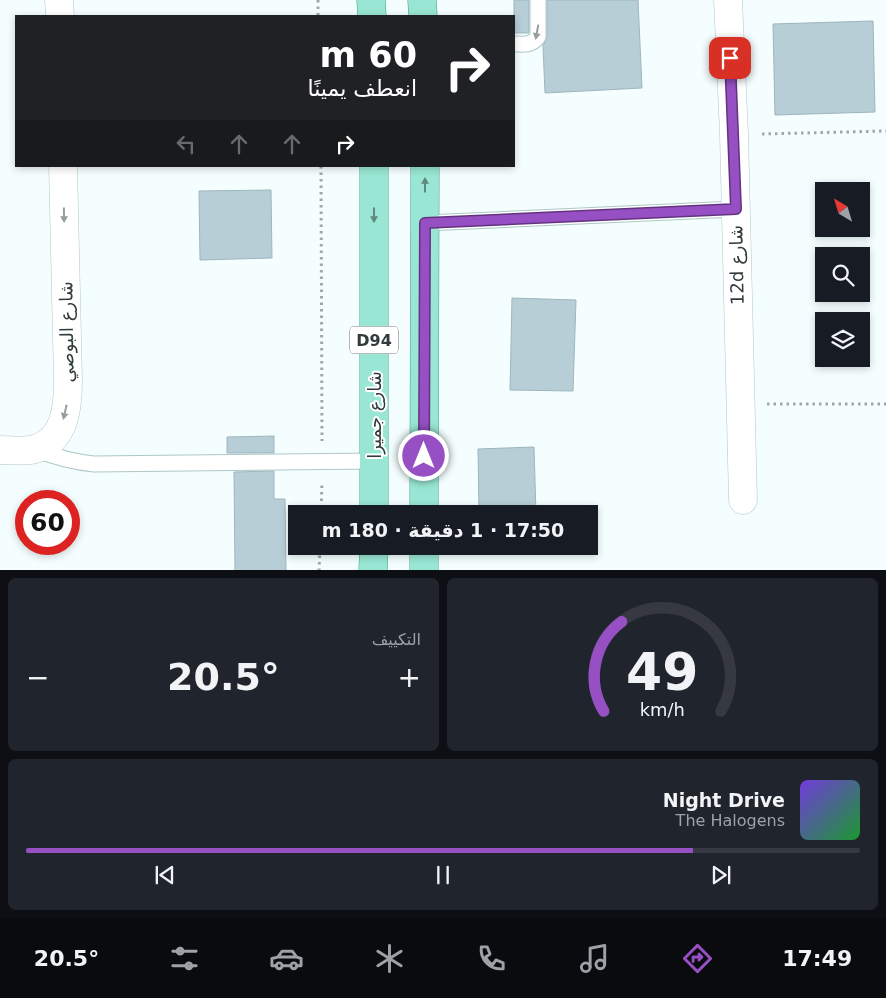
<!DOCTYPE html>
<html lang="ar">
<head>
<meta charset="utf-8">
<style>
  :root { --surface:#171b24; --page:#20242c; --text:#f1f3f6; --muted:#9ea1a6; --line:#363941; --accent:#9650c3 }
  body { margin:0; font-family:"DejaVu Sans","Noto Sans Arabic",sans-serif; background:var(--page); color:var(--text); direction:rtl; height:100vh; display:flex; flex-direction:column; font-size:19px; white-space:nowrap }
  * { box-sizing:border-box; margin:0 }
  p { font-size:16px; color:var(--muted) }
  .icon { flex:none; width:28px; height:28px; fill:none; stroke:currentColor; stroke-width:2; stroke-linecap:round; stroke-linejoin:round }
  .map { position:relative; height:570px; overflow:hidden; direction:ltr }
  .drawer { display:flex; flex-direction:column; gap:8px; padding:8px; background:#0d0f14; flex:1 }
  .drawer>* { flex:none }
  .hud { position:absolute; left:15px; top:15px; width:500px; height:152px; border-radius:0px; box-shadow:0 2px 8px #0003; direction:rtl; background:#202124; color:#fff; overflow:hidden }
  .needle { width:32px; rotate:322deg }
  .tools { position:absolute; left:815px; top:182px; display:grid; gap:10px }
  .tools a { display:grid; place-items:center; width:55px; height:55px; border-radius:0px; background:var(--surface); box-shadow:0 2px 8px #0003; font-size:25px }
  .speed { position:absolute; left:15px; top:490px; display:flex; gap:10px; font-size:25px; font-weight:700; text-align:center }
  .speed>* { display:grid; place-content:center; width:65px; height:65px; border-radius:50%; background:var(--surface); box-shadow:0 2px 8px #0003; line-height:1 }
  .speed .limit { border:8px solid #d22; background:#fff; color:#111 }
  .pin { position:absolute; display:grid; place-items:center; width:42px; height:42px; color:#fff; margin:-21px; border-radius:10px; box-shadow:0 2px 8px #0006 }
  .me { position:absolute; width:55px; margin:-28px; rotate:0deg; stroke-linejoin:round; filter:drop-shadow(0 0 4px #0008) }
  .turn { display:flex; align-items:center; gap:18px; height:105px; padding:0 15px; font-size:22px }
  .turn .icon { width:65px; height:65px; stroke-width:2.5 }
  .turn b { display:block; font-size:35px; line-height:42px }
  .lanes { display:flex; align-items:center; height:48px; padding:0 15px; background:#0003; justify-content:center; gap:25px; direction:ltr }
  .lanes .off { opacity:.35 }
  .big { font-size:38px; font-weight:800; line-height:1.1 }
  .drawer .card { flex:1; display:flex; flex-direction:column; justify-content:center; gap:8px; min-width:0; padding:0 18px; border-radius:8px; background:var(--page) }
  .drawer .dial { align-items:center; gap:0 }
  .dial svg { height:130px; overflow:visible; fill:none; stroke:var(--line); stroke-width:7; stroke-linecap:round; text-anchor:middle }
  .dial text { fill:var(--text); stroke:none }
  .song { display:flex; align-items:center; gap:15px }
  .cover { width:60px; height:60px; border-radius:8px; background:linear-gradient(135deg,hsl(260 70% 55%),hsl(130 70% 35%)) }
  .played { height:5px; border-radius:2px; background:linear-gradient(90deg,var(--accent) 80%,var(--line) 80%) }
  .keys { display:flex; justify-content:space-around; direction:ltr }
  .heat { display:flex; justify-content:space-between; align-items:center; font-size:28px; direction:ltr }
  .drawer .tiles { flex:1; display:grid; gap:8px; grid-template-columns:1fr 1fr }
  .card:last-child { grid-column:span 2 }
  .trip { position:absolute; left:288px; top:505px; width:310px; height:50px; border-radius:0px; background:var(--surface); box-shadow:0 2px 8px #0003; font-weight:800; line-height:50px; text-align:center; direction:rtl }
  .tabs { display:flex; height:80px; justify-content:space-around; align-items:center; background:#090b0e; color:var(--muted) }
  .tabs .icon { width:35px; height:35px }
  .tabs .current { color:var(--accent) }
  .tabs b { font-size:22px; color:var(--text) }
  .map>svg:first-child { display:block }
  .building { fill:#b7ced6; stroke:#9fb5bd }
  .lines { fill:none; stroke-linecap:round; stroke-linejoin:round }
  .lane-casing { stroke:#aec7c7; stroke-width:17 }
  .street-casing { stroke:#aec7c7; stroke-width:29 }
  .primary-casing { stroke:#489f8b; stroke-width:29 }
  .path { stroke:#9ea8a8; stroke-width:3; stroke-dasharray:2.5 4; stroke-linecap:butt }
  .lane { stroke:#fff; stroke-width:15 }
  .street { stroke:#fff; stroke-width:28 }
  .primary { stroke:#98e6d3; stroke-width:28 }
  .oneway { fill:#989d9d }
  .oneway2 { fill:#5f887f }
  .route-casing { stroke:#62347f; stroke-width:12 }
  .route { stroke:#9650c3; stroke-width:9 }
  .labels { text-anchor:middle; stroke-width:4; stroke-linejoin:round; paint-order:stroke }
  .shield { fill:#fff; stroke:#6f7676; stroke-width:1 }
  .shield-label { font-size:16px; font-weight:bold; fill:#313b3b }
  .street-label { font-size:18px; fill:#313b3b; stroke:#fff }
</style>
</head>
<body>
<div class="map">
<svg width="886" height="571" viewBox="0 0 886 571">
  <rect width="100%" height="100%" fill="#f4fefe"/>
  <!-- building -->
  <path class="building" d="M514,0h15v33h-15z
    M547,0h91l4,88 -97,5 -2,-47 4,-9z
    M873,21l2,91 -100,3 -2,-91z
    M271,190l1,68 -72,2 -1,-69z
    M512,298l64,2 -3,91 -63,-1z
    M274,436v17h-47v-16z
    M534,447l2,67h-57l-1,-65z
    M274,471v28h11l1,72h-51l-1,-99z"/>
  <g class="lines">
    <defs>
      <path id="lane" d="M514,44c10,0 17,2 24,-7v-37
        M425,223l311,-14
        M35,449c20,8 38,13 59,15l281,-3"/>
      <path id="street" d="M59,0l1,16
        M728,0l6,134 9,366
        M0,450c11,0 25,2 35,-1 31,-9 33,-43 33,-69l-5,-214"/>
      <path id="primary" d="M371,0l1,16
        M422,0l1,16
        M374,514v-348
        M424,514l1,-348
        M373,571l1,-25
        M424,571v-25"/>
    </defs>
    <!-- lane casing -->
    <use href="#lane" class="lane-casing"/>
    <!-- street casing -->
    <use href="#street" class="street-casing"/>
    <!-- primary casing -->
    <use href="#primary" class="primary-casing"/>
    <!-- path -->
    <path class="path" d="M318,0v16
      M762,134l124,-3
      M321,166l1,275
      M767,404h119
      M321,514l1,-32
      M319,571l1,-25"/>
    <!-- lane -->
    <use href="#lane" class="lane"/>
    <!-- street -->
    <use href="#street" class="street"/>
    <!-- primary -->
    <use href="#primary" class="primary"/>
  </g>
  <!-- one-way arrows -->
  <defs><path id="oneway-solid" d="M-6-.8H1V-3.2L6.5 0L1 3.2V.8H-6Z" transform="scale(1.25)"/></defs>
  <g class="oneway">
    <use href="#oneway-solid" transform="translate(537 32) rotate(100)"/>
    <use href="#oneway-solid" transform="translate(64 215) rotate(89)"/>
    <use href="#oneway-solid" transform="translate(65 412) rotate(103)"/>
  </g>
  <g class="oneway2">
    <use href="#oneway-solid" transform="translate(425 185) rotate(-90)"/>
    <use href="#oneway-solid" transform="translate(374 215) rotate(90)"/>
  </g>
  <g class="lines">
    <defs>
      <path id="route" d="M424,456l1,-233 311,-14 -6,-151"/>
    </defs>
    <!-- route casing -->
    <use href="#route" class="route-casing"/>
    <!-- route -->
    <use href="#route" class="route"/>
  </g>
  <g class="labels">
    <!-- shield labels -->
    <rect class="shield" x="350" y="326.5" width="48" height="27" rx="4"/>
    <g class="shield-label">
      <text x="374" y="346">D94</text>
    </g>
    <!-- street labels -->
    <g class="street-label">
      <text transform="translate(737 265) rotate(-91)" y="6">12d شارع</text>
      <text transform="translate(67 332) rotate(-91)" y="6">شارع البوصي</text>
      <text transform="translate(375 415) rotate(-90)" y="6">شارع جميرا</text>
    </g>
  </g>
</svg>
<div class="tools">
<a><svg class="needle" viewBox="-14 -14 28 28"><path d="M0-13l5 13h-10z" fill="#e53935"/><path d="M0 13l5-13h-10z" fill="#9ea1a6"/></svg></a>
<a><svg class="icon" aria-label="search" viewBox="0 0 24 24"><circle cx="10" cy="10" r="6"/><path d="M15 15l6 6"/></svg></a>
<a><svg class="icon" aria-label="layers" viewBox="0 0 24 24"><path d="M12 4l9 5-9 5-9-5zM3 14l9 5 9-5"/></svg></a>
</div>
<div class="speed"><div class="limit">60</div></div>
<div class="pin" style="left:730px;top:58px;background:#d93025"><svg class="icon" aria-label="arrive" viewBox="0 0 24 24"><path d="M6 21V4h12l-3 4 3 4H6"/></svg></div>
<svg class="me" style="left:424px;top:456px" viewBox="-20 -20 40 40"><circle r="17" fill="#9650c3" stroke="#fff" stroke-width="3"/><path d="M0-11L8 9 0 5-8 9z" fill="#fff"/></svg>
<div class="trip">17:50 · 1 دقيقة · 180 m</div>
<div class="hud">
<div class="turn"><svg class="icon" aria-label="right" viewBox="0 0 24 24"><path d="M7 20v-9h11M14 6l5 5-5 5"/></svg><div><b>60 m</b>انعطف يمينًا</div></div>
<div class="lanes"><svg class="icon off" aria-label="left" viewBox="0 0 24 24"><path d="M17 20v-9H6M10 6l-5 5 5 5"/></svg><svg class="icon off" aria-label="ahead" viewBox="0 0 24 24"><path d="M12 20V5M6 11l6-6 6 6"/></svg><svg class="icon off" aria-label="ahead" viewBox="0 0 24 24"><path d="M12 20V5M6 11l6-6 6 6"/></svg><svg class="icon" aria-label="right" viewBox="0 0 24 24"><path d="M7 20v-9h11M14 6l5 5-5 5"/></svg></div>
</div>
</div>
<section class="drawer">
<div class="tiles">
<div class="card dial"><svg viewBox="0 0 100 80">
<path d="M14 69A42 42 0 1 1 86 69"/>
<path d="M14 69A42 42 0 0 1 25 14" stroke="#9650c3"/>
<text x="50" y="56" font-size="32" font-weight="700">49</text>
<text x="50" y="72" font-size="11">km/h</text>
</svg></div>
<div class="card"><p>التكييف</p>
<div class="heat"><a>−</a><b class="big">20.5°</b><a>+</a></div>
</div>
<div class="card">
<div class="song"><i class="cover"></i><div><b>Night Drive</b><p>The Halogens</p></div></div>
<div class="played"></div>
<div class="keys"><svg class="icon" aria-label="previous" viewBox="0 0 24 24"><path d="M18 5L8 12l10 7zM5 5v14"/></svg><svg class="icon" aria-label="pause" viewBox="0 0 24 24"><path d="M8 5v14M16 5v14"/></svg><svg class="icon" aria-label="next" viewBox="0 0 24 24"><path d="M6 5l10 7-10 7zM19 5v14"/></svg></div>
</div>
</div>
</section>
<nav class="tabs">
<b>17:49</b>
<svg class="icon current" aria-label="directions" viewBox="0 0 24 24"><path d="M12 3l9 9-9 9-9-9zM9 14v-3h6M13 9l2 2-2 2"/></svg>
<svg class="icon" aria-label="music" viewBox="0 0 24 24"><path d="M9 18V5l10-2v13"/><circle cx="6" cy="18" r="3"/><circle cx="16" cy="16" r="3"/></svg>
<svg class="icon" aria-label="phone" viewBox="0 0 24 24"><path d="M5 4h4l2 5-3 2q2 4 5 5l2-3 5 2v4C11 20 4 13 5 4z"/></svg>
<svg class="icon" aria-label="climate" viewBox="0 0 24 24"><path d="M12 3v18M4 7l16 10M4 17L20 7"/></svg>
<svg class="icon" aria-label="car" viewBox="0 0 24 24"><path d="M5 17H2v-5l4-1 3-4h7l3 4 3 1v5h-3M9 17h6M6 11h13"/><circle cx="7" cy="17" r="2"/><circle cx="17" cy="17" r="2"/></svg>
<svg class="icon" aria-label="filters" viewBox="0 0 24 24"><path d="M4 7h16M4 17h16"/><circle cx="9" cy="7" r="2"/><circle cx="15" cy="17" r="2"/></svg>
<b>20.5°</b>
</nav>
</body>
</html>
